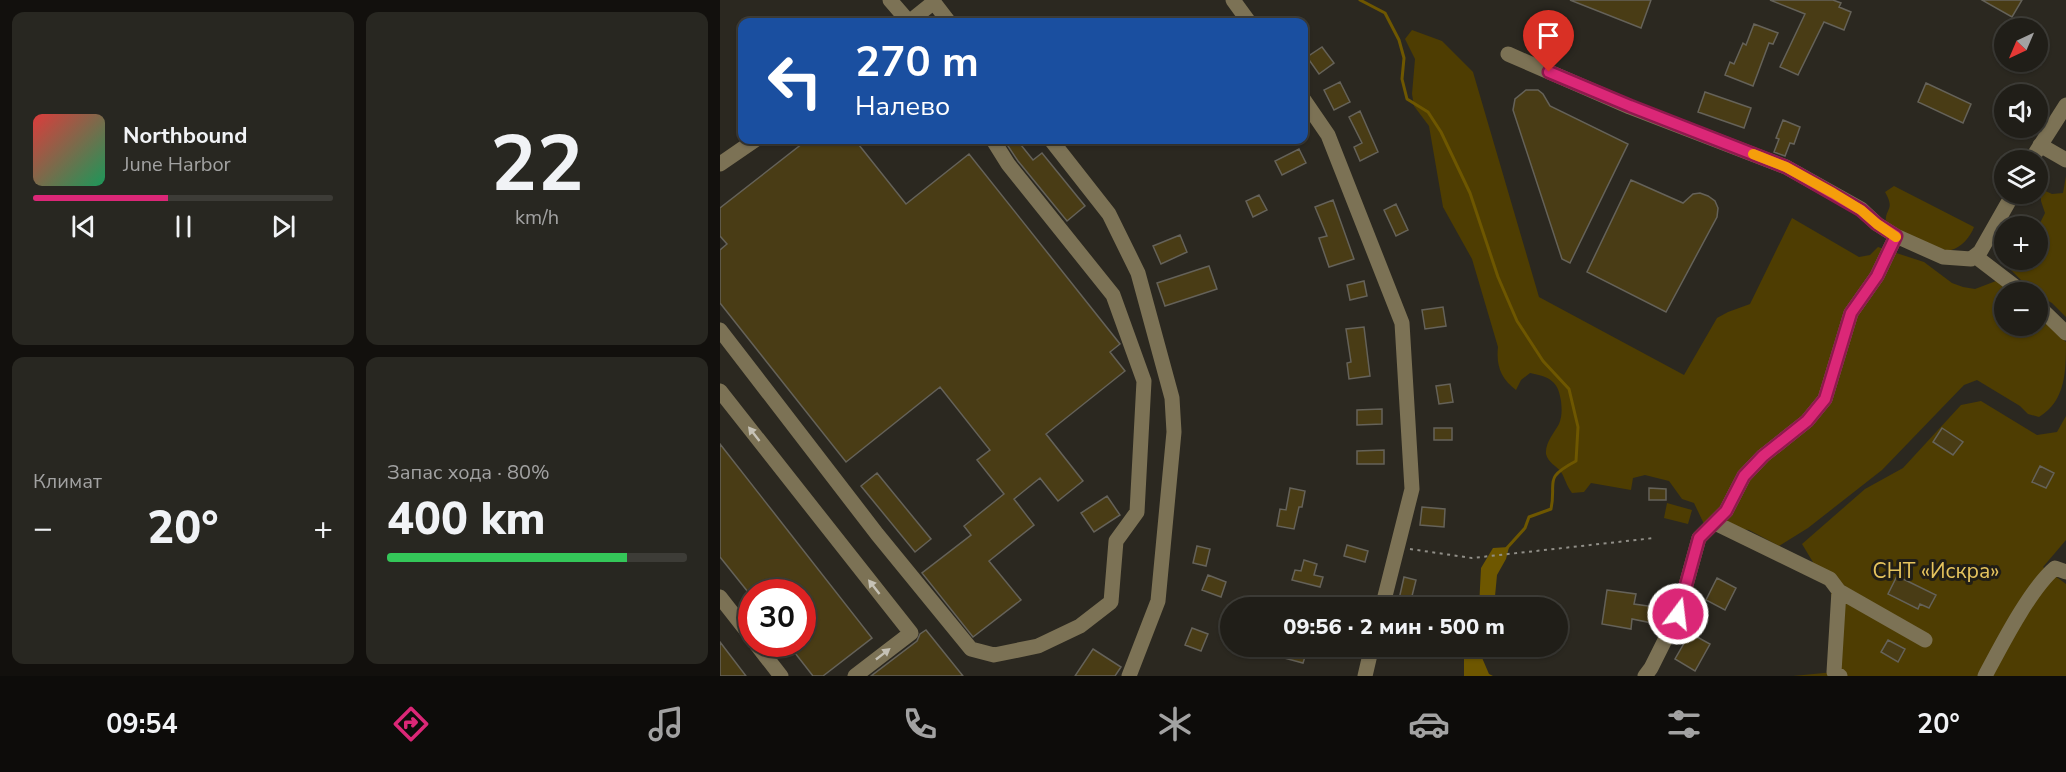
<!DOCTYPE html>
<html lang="ru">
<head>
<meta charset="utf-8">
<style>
  :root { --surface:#201e18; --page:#282721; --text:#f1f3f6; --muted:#a2a2a2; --line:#3d3c37; --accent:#db2777 }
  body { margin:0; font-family:"Nunito Sans",sans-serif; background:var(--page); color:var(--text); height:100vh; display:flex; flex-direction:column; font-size:22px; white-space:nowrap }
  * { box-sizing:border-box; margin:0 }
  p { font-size:20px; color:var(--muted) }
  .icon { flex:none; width:33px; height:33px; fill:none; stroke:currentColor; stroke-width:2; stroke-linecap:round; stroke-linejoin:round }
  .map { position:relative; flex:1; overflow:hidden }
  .side { display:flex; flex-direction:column; gap:12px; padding:12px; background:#12100d; width:720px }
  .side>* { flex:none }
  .banner { position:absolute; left:18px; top:18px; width:570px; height:126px; border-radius:12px; box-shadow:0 2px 4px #0004,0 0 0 2px var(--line); background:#1a4fa0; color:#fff; overflow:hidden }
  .needle { width:39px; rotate:224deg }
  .controls { position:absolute; left:1274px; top:18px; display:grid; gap:12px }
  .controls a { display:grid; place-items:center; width:54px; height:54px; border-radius:50%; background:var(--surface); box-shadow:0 2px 4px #0004,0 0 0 2px var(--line); font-size:30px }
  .speed { position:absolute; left:18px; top:579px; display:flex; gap:12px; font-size:30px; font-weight:700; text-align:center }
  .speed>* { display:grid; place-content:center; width:78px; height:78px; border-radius:50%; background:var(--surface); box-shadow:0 2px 4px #0004,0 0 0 2px var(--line); line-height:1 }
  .speed .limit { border:9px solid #d22; background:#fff; color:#111 }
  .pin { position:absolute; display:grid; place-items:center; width:51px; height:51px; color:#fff; margin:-62px -26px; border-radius:50% 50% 50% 0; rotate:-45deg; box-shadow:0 0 6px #0007 }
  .pin .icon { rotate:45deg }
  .me { position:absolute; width:66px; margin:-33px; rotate:15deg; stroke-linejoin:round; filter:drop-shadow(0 0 4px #0008) }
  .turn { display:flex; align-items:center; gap:21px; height:126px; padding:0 18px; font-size:27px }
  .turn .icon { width:78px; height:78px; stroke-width:2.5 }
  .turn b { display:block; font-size:42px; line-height:51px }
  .big { font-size:45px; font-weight:800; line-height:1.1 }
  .side .card { flex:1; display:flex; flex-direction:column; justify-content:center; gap:9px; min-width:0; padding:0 21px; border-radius:12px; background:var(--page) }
  .side .dial { align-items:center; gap:0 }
  .dial b { font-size:78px; line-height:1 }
  .song { display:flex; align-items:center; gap:18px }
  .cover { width:72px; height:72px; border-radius:9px; background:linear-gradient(135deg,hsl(0 70% 55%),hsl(150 70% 35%)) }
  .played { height:6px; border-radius:3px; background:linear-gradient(90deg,var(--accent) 45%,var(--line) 45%) }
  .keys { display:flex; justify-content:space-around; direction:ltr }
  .heat { display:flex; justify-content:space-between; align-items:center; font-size:33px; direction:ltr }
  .charge { height:9px; border-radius:4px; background:linear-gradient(90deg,#34c759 80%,var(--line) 0) }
  .side .tiles { flex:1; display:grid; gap:12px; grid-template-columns:repeat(2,1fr) }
  .trip { position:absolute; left:500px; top:597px; width:348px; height:60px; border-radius:30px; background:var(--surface); box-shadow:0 2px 4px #0004,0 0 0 2px var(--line); font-weight:800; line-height:60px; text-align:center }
  .tab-bar { display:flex; height:96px; justify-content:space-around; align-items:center; background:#0d0c0a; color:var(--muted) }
  .tab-bar .icon { width:42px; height:42px }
  .tab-bar .selected { color:var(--accent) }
  .tab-bar b { font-size:27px; color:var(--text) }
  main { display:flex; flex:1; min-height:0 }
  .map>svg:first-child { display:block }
  .green { fill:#4e3d02 }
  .water { fill:#6e5700 }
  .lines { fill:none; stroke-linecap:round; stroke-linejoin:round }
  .stream { stroke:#6e5700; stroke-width:3 }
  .building { fill:#493c15; stroke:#656259; stroke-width:1.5 }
  .path { stroke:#908e87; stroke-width:2; stroke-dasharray:3 4.5; stroke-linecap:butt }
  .minor { stroke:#7c7255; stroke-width:15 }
  .oneway { fill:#c6c2b6 }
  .route-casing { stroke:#8e194d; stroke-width:15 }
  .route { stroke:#db2777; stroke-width:10 }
  .slow { stroke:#f59e0b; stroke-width:10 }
  .labels { text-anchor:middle; stroke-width:6; stroke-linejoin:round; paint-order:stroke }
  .park-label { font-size:21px; fill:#e6c45e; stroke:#211e16 }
</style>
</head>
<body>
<main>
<section class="side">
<div class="tiles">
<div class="card">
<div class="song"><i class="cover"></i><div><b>Northbound</b><p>June Harbor</p></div></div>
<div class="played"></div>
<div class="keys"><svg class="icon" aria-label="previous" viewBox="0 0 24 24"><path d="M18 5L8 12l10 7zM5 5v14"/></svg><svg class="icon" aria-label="pause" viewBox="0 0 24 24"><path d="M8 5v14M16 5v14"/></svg><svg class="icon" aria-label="next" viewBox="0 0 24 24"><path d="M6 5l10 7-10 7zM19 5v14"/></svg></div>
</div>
<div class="card dial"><b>22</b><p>km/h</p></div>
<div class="card"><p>Климат</p>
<div class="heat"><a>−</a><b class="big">20°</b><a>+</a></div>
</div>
<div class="card"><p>Запас хода · 80%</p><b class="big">400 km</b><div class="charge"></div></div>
</div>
</section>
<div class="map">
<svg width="1346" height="676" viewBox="0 0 1346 676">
  <rect width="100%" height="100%" fill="#2b2820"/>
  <!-- green -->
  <path class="green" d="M692,30l30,11 31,31 66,225 145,78 33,-57 11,-6 22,-8 42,-86 67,39 11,-2 8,-8 46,15 28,21 11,4 12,2 21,-8 14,11h-6v34h33v-11l29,27c0,28 0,59 -27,75l-11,-3 -8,-8 -43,-26 -13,5 -82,85 -74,58 -29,18 -30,-16 -45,-6 -10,-21 -12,-4 -13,-18 -24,-6 -12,3 -2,12 -40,-7 -7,9 -12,1c-6,-8 -7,-15 -11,-21 -4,-6 -13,-9 -15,-18 -1,-11 8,-21 13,-30 3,-8 3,-14 2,-23 -3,-21 -12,-24 -31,-28l-9,7 -5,10c-15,-11 -20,-24 -18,-43l-26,-88 -29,-52 -14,-81 -15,-20 -2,-12 3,-35 -10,-20z
    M1346,176v141l-14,-14 -15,-8v-3l-5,-1 -33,-33 5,-8v10h33v-20l6,-1 -4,-14 6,-12 -4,-12v-12l11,5 11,-1z
    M1174,186l80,41c-3,9 -13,21 -23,23 -15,2 -50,-20 -65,-27 -2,-15 10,-12 -1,-31z
    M1261,401l56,34 20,-3 9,-16v124l-23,27 23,17v92h-273l41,-4 -3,-80 -29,-48 63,-55 38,-21 58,-63z
    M947,503l25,7 -4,14 -24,-6z"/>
  <!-- water -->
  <path class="water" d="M789,547l-3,12 -9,16 -3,32h-15l2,-39 12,-20z
    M744,647h22l-6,6 9,21 4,2h-29z"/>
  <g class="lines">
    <!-- stream -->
    <path class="stream" d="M640,0l25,13 14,27 5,18 -2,21 5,20 21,13 13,20 29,61 28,84 19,44 26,40 26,28 9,38 -2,34c-34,18 -19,20 -25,48l-22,8 -4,11 -19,21"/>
  </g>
  <!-- building -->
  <path class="building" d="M850,0h81l-10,28z
    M1050,0h63l8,3 -2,4 12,5 -7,18 -20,-8 -26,53 -18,-8 25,-53z
    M1262,0h40l-10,17z
    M1034,24l24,9 -5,11 -4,-1 -16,43 -28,-11 5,-13 4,2 9,-21 3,2z
    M602,47l12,16 -15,11 -12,-17z
    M620,82l10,20 -16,8 -10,-20z
    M1206,83l45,21 -8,19 -45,-21z
    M806,90h12l5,4 7,12 78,38 -58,119 -8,-4 -49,-149 2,-11z
    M985,92l46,16 -7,20 -46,-16z
    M640,111l18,41 -18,9 -6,-14 8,-4 -13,-26z
    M1063,120l17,7 -6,17 -4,-1 -5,13 -11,-4 5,-13 -3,-1z
    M87,140h48l51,64 63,-50 151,190 -10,8 15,19 -79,63 37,47 -25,20 -18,-23 -26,21 20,26 -45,36 32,39 -48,37 -51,-64 49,-38 -7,-9 40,-32 -27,-34 13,-10 -50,-63 -94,75 -126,-159v-53l7,-6 -7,-8v-28z
    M284,140h13l16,20 9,-7 43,53 -18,15 -49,-60z
    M579,149l7,14 -24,12 -7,-14z
    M911,180l52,23 10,-9 7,-1 8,3 7,5 3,7 -1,9 -51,95 -79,-40z
    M539,195l8,15 -14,7 -7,-16z
    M613,200l21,59 -25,8 -10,-29 8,-2 -12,-29z
    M676,204l12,26 -12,6 -12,-26z
    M460,235l7,17 -26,12 -8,-18z
    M489,266l8,23 -52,17 -8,-23z
    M644,281l3,15 -17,4 -3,-15z
    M723,307l3,19 -21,3 -3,-19z
    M644,327l6,49 -21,3 -2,-16 4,-1 -5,-33z
    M730,384l3,18 -14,2 -3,-18z
    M662,409v15l-25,1v-15z
    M714,428h18v12h-18z
    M1222,428l21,14 -10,13 -20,-13z
    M0,444l152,194 -49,38h-10l-25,-32h14v-52h-54l-28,-35z
    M664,450v14h-27v-13z
    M1320,466l14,7 -8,15 -14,-6z
    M157,473l54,66 -16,13 -54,-66z
    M570,488l15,3 -3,16h-3l-5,22 -17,-3 3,-17 6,1z
    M929,488l17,1v11h-17z
    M387,496l13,19 -26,17 -13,-19z
    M702,507l23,2 -1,18 -24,-2z
    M627,545l21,6 -3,11 -21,-6z
    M477,546l13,3 -4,17 -13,-3z
    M584,560l13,4 -3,11 9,2 -3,10 -28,-7 3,-10 6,1z
    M488,575l18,7 -5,15 -19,-7z
    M1177,576l39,19 -7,13 -9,-4 -2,5 -30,-15z
    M684,577l12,3 -7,28h-12z
    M997,578l19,10 -11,22 -19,-10z
    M887,590l29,4 -2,10 21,3 1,-4 10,1 -4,21 -30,-6 -1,10 -29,-5z
    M472,628l16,6 -7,17 -16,-6z
    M206,630l37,46h-92l46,-35 3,-7z
    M970,633l20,11 -15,27 -20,-12z
    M1168,640l17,9 -7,13 -17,-10z
    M0,642l26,34h-26z
    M566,646l21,4 -4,13 -19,-5z
    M373,649l28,18 -6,9h-40z"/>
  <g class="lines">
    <!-- path -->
    <path class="path" d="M690,549l62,9 182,-20"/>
    <!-- minor -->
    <path class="minor" d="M170,0l19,22 25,-20
      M212,0l17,22
      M513,0l16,22
      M788,54l122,53 156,60 75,42 16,15 19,12 47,21 28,2 9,-7 33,-58
      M584,100l24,35 74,188 10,166 -30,119
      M331,140l58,74 29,59 34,125 2,34 -16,169 -29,75
      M1320,145l26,15
      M1311,160l35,-55
      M0,164l35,-24
      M1255,256l47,36
      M1317,305l29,28
      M0,330l157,204 94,115 23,6 44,-9 42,-20 31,-24 5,-61 21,-29 7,-131 -31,-86 -105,-131 -15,-24
      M0,391l191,242 -56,43
      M995,523l115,56 9,12 86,49
      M1119,591l-5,81 6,4
      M0,597l32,41
      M36,644l25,32
      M645,676l7,-30
      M925,676l6,-8 27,-54 21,-76 27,-27 18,-35 19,-20 44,-35 18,-22 26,-86 26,-37 19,-40
      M1265,676c16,-30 45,-87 70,-108l11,4"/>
  </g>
  <!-- one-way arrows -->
  <defs><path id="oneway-solid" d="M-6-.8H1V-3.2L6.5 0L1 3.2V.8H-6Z" transform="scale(1.5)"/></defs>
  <g class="oneway">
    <use href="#oneway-solid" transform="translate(34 434) rotate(-128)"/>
    <use href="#oneway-solid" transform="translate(154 587) rotate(-128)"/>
    <use href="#oneway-solid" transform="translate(163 654) rotate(-38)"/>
  </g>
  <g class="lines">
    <defs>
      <path id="route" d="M829,72l81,34 156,61 75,43 16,14 19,12 -19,40 -26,37 -26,86 -18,22 -44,35 -19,20 -18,35 -27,27 -21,76"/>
    </defs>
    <!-- route casing -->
    <use href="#route" class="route-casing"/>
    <!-- route -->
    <use href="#route" class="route"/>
    <!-- slow -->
    <path class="slow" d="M1033,154l33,13 47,26 28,17 16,14 19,13"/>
  </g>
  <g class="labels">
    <!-- park labels -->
    <g class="park-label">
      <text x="1216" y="578">СНТ «Искра»</text>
    </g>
  </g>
</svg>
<div class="controls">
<a><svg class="needle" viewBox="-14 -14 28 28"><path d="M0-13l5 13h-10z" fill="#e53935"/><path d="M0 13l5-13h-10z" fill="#a2a2a2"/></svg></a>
<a><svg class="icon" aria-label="sound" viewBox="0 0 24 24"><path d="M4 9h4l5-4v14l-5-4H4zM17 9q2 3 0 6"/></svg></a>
<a><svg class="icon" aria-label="layers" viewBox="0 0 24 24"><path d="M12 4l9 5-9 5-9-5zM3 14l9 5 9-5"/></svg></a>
<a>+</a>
<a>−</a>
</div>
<div class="speed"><div class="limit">30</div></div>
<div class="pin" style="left:829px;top:72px;background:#d93025"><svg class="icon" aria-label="arrive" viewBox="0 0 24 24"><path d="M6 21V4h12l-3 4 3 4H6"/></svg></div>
<svg class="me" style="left:958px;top:614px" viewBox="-20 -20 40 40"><circle r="17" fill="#db2777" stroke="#fff" stroke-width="3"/><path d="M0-11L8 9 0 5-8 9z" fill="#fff"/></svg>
<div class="trip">09:56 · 2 мин · 500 m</div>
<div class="banner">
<div class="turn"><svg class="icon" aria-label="left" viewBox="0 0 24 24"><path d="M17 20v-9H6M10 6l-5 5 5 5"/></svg><div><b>270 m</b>Налево</div></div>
</div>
</div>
</main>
<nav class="tab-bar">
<b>09:54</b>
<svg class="icon selected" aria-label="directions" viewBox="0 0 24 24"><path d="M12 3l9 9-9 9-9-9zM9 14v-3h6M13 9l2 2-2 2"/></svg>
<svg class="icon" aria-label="music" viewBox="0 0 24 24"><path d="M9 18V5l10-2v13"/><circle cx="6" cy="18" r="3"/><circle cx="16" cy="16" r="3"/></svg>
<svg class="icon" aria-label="phone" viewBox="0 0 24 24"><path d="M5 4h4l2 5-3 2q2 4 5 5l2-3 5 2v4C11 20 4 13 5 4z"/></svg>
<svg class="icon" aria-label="climate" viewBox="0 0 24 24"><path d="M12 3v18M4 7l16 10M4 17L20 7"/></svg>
<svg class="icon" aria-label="car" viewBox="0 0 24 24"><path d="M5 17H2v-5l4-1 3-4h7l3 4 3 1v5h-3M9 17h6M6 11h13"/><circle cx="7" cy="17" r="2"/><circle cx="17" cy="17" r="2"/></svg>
<svg class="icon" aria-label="filters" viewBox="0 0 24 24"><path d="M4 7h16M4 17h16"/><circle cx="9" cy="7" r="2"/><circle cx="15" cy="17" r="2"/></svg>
<b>20°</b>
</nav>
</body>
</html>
